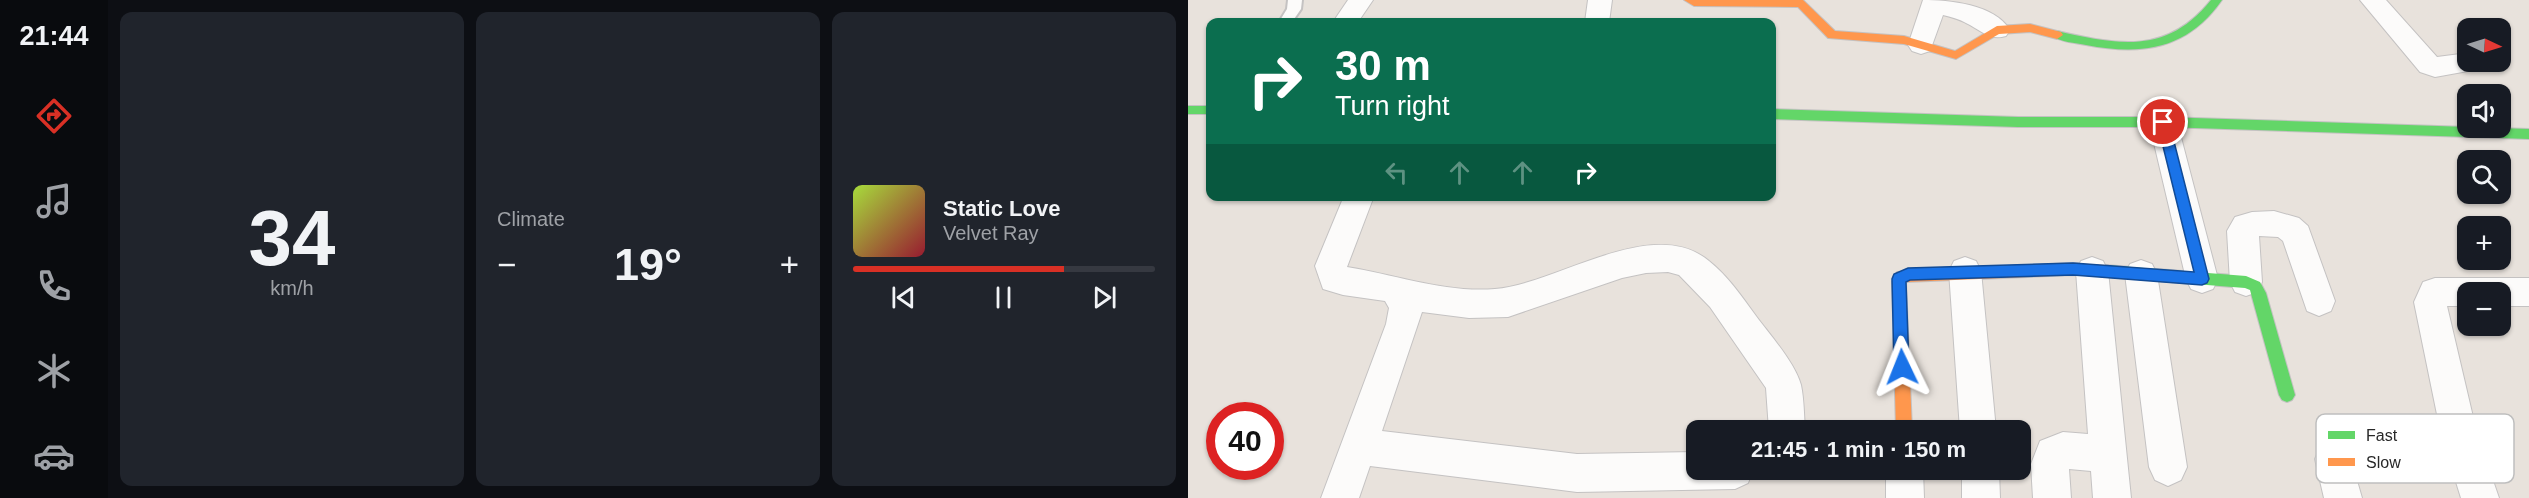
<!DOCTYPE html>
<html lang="en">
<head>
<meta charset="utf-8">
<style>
  :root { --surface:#171b24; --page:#20242c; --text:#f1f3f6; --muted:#9ea1a6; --line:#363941; --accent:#d93025 }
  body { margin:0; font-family:Arial,sans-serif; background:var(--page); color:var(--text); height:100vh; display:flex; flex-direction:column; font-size:22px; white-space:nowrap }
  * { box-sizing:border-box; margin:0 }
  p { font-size:20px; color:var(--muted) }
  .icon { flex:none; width:33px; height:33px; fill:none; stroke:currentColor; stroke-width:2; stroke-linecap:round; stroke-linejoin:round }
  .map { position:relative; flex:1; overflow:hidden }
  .side { display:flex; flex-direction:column; gap:12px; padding:12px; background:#0d0f14; width:1080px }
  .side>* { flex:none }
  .hud { position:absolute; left:18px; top:18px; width:570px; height:183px; border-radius:12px; box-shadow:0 2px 4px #0004; background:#0b6e4f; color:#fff; overflow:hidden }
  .needle { width:39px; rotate:94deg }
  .tools { position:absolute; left:1269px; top:18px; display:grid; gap:12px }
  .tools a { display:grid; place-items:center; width:54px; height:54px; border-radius:12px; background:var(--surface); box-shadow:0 2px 4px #0004; font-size:30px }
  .speed { position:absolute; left:18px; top:402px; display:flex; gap:12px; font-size:30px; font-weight:700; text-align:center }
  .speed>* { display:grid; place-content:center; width:78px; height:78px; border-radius:50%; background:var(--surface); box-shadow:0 2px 4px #0004; line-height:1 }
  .speed .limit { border:9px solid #d22; background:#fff; color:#111 }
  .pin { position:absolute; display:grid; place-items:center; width:51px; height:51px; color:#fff; margin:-26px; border:3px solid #fff; border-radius:50%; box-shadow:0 2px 6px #0007 }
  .me { position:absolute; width:66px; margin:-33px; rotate:358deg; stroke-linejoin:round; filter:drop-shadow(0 0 4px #0008) }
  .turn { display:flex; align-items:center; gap:21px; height:126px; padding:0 30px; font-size:27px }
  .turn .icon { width:78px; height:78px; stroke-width:2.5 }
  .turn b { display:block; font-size:42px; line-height:51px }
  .lanes { display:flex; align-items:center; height:57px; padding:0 30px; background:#0003; justify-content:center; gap:30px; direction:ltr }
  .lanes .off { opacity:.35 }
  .big { font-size:45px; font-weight:700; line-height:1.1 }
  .side .tile { flex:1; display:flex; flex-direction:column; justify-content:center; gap:9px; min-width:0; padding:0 21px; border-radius:12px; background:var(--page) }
  .side .dial { align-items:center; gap:0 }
  .dial b { font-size:78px; line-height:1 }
  .song { display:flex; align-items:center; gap:18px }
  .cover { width:72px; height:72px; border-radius:9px; background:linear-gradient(135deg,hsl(80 70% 55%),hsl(350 70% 35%)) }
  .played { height:6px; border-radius:3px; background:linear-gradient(90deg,var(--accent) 70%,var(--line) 70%) }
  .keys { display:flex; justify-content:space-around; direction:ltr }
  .heat { display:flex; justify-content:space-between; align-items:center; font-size:33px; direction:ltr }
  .side .tiles { flex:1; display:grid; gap:12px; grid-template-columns:repeat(3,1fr) }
  .trip { position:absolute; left:498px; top:420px; width:345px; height:60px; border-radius:12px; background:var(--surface); box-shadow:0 2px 4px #0004; font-weight:700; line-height:60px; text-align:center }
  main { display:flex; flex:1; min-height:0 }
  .menu { display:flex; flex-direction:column; width:108px; justify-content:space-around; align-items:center; background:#090b0e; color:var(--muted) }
  .menu .icon { width:42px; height:42px }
  .menu .selected { color:var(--accent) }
  .menu b { font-size:27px; color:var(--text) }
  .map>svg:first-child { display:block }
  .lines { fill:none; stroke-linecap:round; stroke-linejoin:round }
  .lane-casing { stroke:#c4c2c2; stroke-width:4 }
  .street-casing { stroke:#c4c2c2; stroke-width:2 }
  .fast-casing { stroke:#c4c2c2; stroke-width:2 }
  .slow-casing { stroke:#c4c2c2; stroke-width:2 }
  .lane { fill:#fcfbfa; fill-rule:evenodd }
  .street { fill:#fcfbfa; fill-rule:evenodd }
  .fast { fill:#63d668; fill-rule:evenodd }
  .slow { fill:#ff974d; fill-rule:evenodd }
  .route { fill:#1a73e8; stroke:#114b97; stroke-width:1.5 }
  .key { fill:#fff; stroke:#bebebe; stroke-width:1.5 }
  .key-label { font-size:16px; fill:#282828 }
</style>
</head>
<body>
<main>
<nav class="menu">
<b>21:44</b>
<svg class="icon selected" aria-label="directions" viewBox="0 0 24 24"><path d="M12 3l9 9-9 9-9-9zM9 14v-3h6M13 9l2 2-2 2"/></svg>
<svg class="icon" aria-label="music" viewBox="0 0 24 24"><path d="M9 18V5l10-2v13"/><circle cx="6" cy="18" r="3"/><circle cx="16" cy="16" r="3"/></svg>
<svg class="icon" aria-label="phone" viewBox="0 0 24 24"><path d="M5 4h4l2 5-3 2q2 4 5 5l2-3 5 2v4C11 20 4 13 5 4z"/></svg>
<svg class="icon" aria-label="climate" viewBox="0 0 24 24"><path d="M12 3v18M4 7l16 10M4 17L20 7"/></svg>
<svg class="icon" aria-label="car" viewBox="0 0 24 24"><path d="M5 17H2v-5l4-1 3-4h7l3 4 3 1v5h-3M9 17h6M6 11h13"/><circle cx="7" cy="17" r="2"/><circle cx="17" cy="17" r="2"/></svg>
</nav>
<section class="side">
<div class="tiles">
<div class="tile dial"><b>34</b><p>km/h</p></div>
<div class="tile"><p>Climate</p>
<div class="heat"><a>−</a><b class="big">19°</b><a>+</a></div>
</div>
<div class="tile">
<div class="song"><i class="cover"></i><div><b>Static Love</b><p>Velvet Ray</p></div></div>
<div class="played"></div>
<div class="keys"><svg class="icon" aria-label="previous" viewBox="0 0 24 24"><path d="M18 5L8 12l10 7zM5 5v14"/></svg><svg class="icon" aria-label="pause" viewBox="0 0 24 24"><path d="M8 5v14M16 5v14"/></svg><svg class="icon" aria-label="next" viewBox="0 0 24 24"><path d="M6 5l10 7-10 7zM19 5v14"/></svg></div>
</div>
</div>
</section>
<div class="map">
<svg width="1341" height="498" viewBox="0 0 1341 498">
  <rect width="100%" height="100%" fill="#e8e2dc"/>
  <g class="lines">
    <defs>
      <path id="lane" d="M100,0h14l-1,9 -9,13h-13l8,-13z"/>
      <path id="street" d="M160,0h25l-15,22h-25z
        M400,0h24l-3,22h-24z
        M735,0c26,0 71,4 87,30l-4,6c-17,5 -25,-6 -40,-13 -7,-4 -15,-6 -23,-8l-13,36 -9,3 -9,-3 -4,-6z
        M1172,0h26l51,57 31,-4v9h15l-4,7 -44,8 -15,-5z
        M975,111l10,3 4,8 41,157 -5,10 -11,4 -11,-4 -5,-10 -37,-157 4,-8z
        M156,196h30l-27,71c50,8 98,26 148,22 62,-5 158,-75 214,-28 19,15 33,36 47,55 14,19 39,47 45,69 3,14 3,31 4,45h-36l-3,-42 -56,-81 -31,-32 -11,-3 -22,1 -24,5 -114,39 -39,1 -47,-6 -40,119 195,23 119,-2v18h57l-5,13 -13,6 -158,3 -207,-26 -11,32h-38l65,-174 3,-16 -4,-7 -42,-6 -20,-6 -8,-23z
        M1086,211l25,7 9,8 27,75 -4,10 -12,5 -12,-5 -24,-70 -5,-4 -19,-1 3,46 -5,10 -11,4 -11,-4 -5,-10 -3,-51 8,-14 17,-5z
        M777,257l11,4 5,10 15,159h-36l-11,-159 5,-10z
        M904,257l11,4 5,10 23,227h-38l-2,-27 -22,-2 2,29h-38l-2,-34 9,-23 23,-9 25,2 -12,-163 5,-10z
        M953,260l11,4 5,10 30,193 -6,13 -13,6 -13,-6 -6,-13 -24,-193 5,-10z
        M1247,278h94v28h-29v-14h-32v14h-21l30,128 22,64h-38l-20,-64 -27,-132 9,-20z
        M1146,441l13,5 15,52h-38l-9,-39 6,-13z
        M698,470h37l1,28h-38z
        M774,470h37l1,28h-38z"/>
      <path id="fast" d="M1023,0h11c-34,49 -79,56 -136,45 -10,-2 -27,-3 -35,-10l6,-4c62,14 110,24 154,-31z
        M0,106h22v8h-22z
        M584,109l246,8h145l366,12v10l-366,-12h-145l-246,-8z
        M918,265l140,11 14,6 6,11 29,102 -3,5 -5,2 -5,-2 -3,-5 -29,-105 -5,-2 -139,-11 -5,-2 -2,-4 2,-4z"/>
      <path id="slow" d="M496,0h119l32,31 69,5 51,15 42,-25 33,-2 31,8 2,3 -6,4 -27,-7 -31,2 -43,25 -52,-15 -76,-6 -30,-31 -104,-1z
        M885,263l33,2 5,2 2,4 -2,4 -5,2 -33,-2 -167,7 6,148h-16l-4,-148 5,-10z"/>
    </defs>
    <!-- lane casing -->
    <use href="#lane" class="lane-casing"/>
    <!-- street casing -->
    <use href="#street" class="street-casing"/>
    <!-- fast casing -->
    <use href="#fast" class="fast-casing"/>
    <!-- slow casing -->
    <use href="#slow" class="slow-casing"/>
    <!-- lane -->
    <use href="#lane" class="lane"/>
    <!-- street -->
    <use href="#street" class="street"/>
    <!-- fast -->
    <use href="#fast" class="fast"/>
    <!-- slow -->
    <use href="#slow" class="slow"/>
  </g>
  <!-- route -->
  <path class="route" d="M975,118l6,4 40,157 -2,4 -5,2 -129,-10 -163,5 -4,2 3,85 -2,5 -5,2 -5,-2 -3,-5 -2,-88 2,-5 14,-6 165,-5 121,9 -37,-150z"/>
  <!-- legend -->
  <rect x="1128" y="414" width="198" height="69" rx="9" class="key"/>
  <rect x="1140" y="431" width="27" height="8" fill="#63d668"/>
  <rect x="1140" y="458" width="27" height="8" fill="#ff974d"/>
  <g class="key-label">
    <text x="1178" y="441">Fast</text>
    <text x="1178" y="468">Slow</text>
  </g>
</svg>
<div class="tools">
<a><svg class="needle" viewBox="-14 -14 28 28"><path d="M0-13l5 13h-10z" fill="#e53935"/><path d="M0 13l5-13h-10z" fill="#9ea1a6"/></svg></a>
<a><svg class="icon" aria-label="sound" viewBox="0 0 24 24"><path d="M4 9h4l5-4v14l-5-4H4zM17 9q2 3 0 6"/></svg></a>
<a><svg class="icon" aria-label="search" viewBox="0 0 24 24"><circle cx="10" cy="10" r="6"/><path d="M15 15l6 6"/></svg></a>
<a>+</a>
<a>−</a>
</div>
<div class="speed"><div class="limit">40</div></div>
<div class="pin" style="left:975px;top:122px;background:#d93025"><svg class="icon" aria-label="arrive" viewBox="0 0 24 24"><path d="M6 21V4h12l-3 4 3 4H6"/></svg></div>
<svg class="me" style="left:714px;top:367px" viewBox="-20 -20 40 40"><path d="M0-17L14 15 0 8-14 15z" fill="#1a73e8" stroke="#fff" stroke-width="4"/></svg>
<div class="trip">21:45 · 1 min · 150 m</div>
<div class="hud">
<div class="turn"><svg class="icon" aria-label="right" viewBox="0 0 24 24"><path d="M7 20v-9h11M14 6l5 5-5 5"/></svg><div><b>30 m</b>Turn right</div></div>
<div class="lanes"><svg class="icon off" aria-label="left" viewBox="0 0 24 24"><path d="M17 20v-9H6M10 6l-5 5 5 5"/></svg><svg class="icon off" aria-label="ahead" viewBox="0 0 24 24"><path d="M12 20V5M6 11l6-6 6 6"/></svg><svg class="icon off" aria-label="ahead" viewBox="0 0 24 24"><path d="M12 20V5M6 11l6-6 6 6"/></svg><svg class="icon" aria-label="right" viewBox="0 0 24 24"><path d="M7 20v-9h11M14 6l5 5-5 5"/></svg></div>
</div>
</div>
</main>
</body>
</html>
